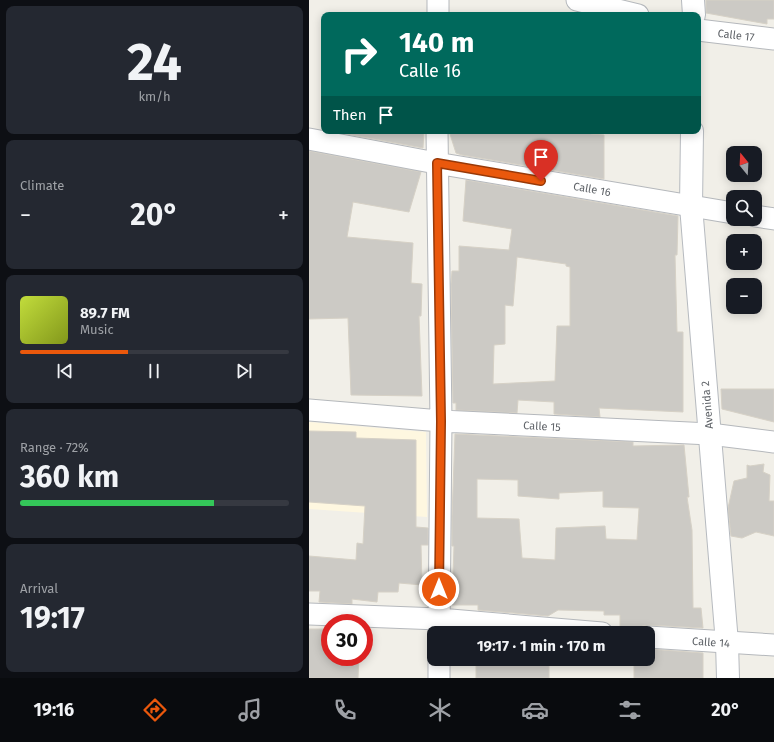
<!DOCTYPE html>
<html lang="en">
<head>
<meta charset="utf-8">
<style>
  :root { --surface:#171b24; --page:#242831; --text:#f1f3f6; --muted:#9ea1a6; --line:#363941; --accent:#ea580c }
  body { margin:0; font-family:"Fira Sans",sans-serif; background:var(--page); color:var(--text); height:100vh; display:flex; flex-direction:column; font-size:15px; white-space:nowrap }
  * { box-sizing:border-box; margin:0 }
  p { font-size:13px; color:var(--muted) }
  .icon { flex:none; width:22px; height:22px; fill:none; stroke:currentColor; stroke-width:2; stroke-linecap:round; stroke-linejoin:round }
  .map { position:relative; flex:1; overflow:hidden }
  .drawer { display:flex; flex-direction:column; gap:6px; padding:6px; background:#0d0f14; width:309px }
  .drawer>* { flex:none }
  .top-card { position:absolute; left:12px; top:12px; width:380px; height:122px; border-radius:8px; box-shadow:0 2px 10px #0003; background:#00695c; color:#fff; overflow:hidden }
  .needle { width:26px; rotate:342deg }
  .buttons { position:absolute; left:417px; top:146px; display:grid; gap:8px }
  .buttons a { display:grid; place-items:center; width:36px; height:36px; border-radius:8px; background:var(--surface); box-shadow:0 2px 10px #0003; font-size:20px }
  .speed { position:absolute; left:12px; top:614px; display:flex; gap:8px; font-size:20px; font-weight:700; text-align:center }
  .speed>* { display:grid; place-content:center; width:52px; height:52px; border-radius:50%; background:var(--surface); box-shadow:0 2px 10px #0003; line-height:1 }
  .speed .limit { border:6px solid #d22; background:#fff; color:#111 }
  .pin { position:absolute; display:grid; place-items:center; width:34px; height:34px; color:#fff; margin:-41px -17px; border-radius:50% 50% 50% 0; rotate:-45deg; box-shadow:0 0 4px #0007 }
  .pin .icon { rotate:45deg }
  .me { position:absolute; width:44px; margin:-22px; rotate:0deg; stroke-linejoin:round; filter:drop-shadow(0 0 3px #0008) }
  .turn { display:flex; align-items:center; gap:14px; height:84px; padding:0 12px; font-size:18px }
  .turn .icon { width:52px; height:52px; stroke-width:2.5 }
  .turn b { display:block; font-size:28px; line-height:34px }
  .then { display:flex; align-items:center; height:38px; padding:0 12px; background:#0003; gap:8px; font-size:15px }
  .big { font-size:30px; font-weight:700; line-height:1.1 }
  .drawer .card { flex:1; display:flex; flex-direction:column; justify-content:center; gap:6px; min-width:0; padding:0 14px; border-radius:8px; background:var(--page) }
  .drawer .dial { align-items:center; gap:0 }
  .dial b { font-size:52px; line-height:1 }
  .song { display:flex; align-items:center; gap:12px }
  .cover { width:48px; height:48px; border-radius:6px; background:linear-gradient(135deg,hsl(70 70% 55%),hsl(70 70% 35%)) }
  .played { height:4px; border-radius:2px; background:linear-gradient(90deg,var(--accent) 40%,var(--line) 40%) }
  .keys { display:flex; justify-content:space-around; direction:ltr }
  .heat { display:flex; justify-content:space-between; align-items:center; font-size:22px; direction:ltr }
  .charge { height:6px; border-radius:3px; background:linear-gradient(90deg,#34c759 72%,var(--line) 0) }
  .trip { position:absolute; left:118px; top:626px; width:228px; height:40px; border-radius:8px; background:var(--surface); box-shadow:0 2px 10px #0003; font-weight:700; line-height:40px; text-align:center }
  .menu { display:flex; height:64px; justify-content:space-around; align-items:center; background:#090b0e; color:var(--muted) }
  .menu .icon { width:28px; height:28px }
  .menu .active { color:var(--accent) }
  .menu b { font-size:18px; color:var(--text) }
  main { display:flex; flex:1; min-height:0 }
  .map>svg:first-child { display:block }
  .commercial { fill:#fef7e0 }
  .building { fill:#cccac5; stroke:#d6d1c6; fill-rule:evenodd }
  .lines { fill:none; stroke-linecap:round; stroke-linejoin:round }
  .street-casing { stroke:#b5b8bc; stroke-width:23 }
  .secondary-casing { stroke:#b6babf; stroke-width:24 }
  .street { stroke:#fff; stroke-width:21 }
  .secondary { stroke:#fff; stroke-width:22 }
  .route-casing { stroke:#983908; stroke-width:10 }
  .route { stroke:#ea580c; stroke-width:7 }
  .labels { text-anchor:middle; stroke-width:4; stroke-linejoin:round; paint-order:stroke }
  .street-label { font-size:11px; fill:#5f6368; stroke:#fff }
</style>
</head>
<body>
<main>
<section class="drawer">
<div class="card dial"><b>24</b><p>km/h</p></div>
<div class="card"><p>Climate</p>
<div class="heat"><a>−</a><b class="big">20°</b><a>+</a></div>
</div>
<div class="card">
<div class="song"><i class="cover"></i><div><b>89.7 FM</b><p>Music</p></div></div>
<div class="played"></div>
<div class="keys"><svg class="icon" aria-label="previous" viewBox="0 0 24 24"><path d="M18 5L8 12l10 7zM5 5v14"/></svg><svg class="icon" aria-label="pause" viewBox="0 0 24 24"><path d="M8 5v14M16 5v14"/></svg><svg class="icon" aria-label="next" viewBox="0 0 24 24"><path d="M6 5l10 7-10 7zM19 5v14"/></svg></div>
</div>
<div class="card"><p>Range · 72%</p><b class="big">360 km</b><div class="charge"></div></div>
<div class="card"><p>Arrival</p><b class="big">19:17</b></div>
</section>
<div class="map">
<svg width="465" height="678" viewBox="0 0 465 678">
  <rect width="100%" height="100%" fill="#f1efe8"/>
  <!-- commercial -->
  <path class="commercial" d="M0,422l117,10 1,85 -118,-8z"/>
  <!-- building -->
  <path class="building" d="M397,0h68v19h-7v5l-61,-11z
    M22,131h93l-1,17z
    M140,131h142v3l13,1v44l-142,-24 -6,-2z
    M0,151l112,21 -12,40 -56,-10 -6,35 66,6 -2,40 11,1 -1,32h-2l3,80 -71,-1 -3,-77 -39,1z
    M157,180l212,36 -1,39h-2l2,77h6v80l-84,-4 1,9 -46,-3v-12l-36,-2 -1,13 -61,-3v-7h-3l-2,-119 1,-13h7v-25l50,4 3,-21 -49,-8zM208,257l49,7v2l4,1v59h-13l-2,55 -62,3 1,-39 11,-1v-39l8,1z
    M412,389h53v33l-52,-13z
    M0,431l47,1v6l60,2v87l12,1v17h-7l1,40 -23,-2 -1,9h-20l-1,10 -25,-3v5l-33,-2 1,-11h-11v-35l47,4 1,-17 6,1 2,-38 -56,-4z
    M146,434l178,8v4l51,-1 5,52h-2l5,33 1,78h8l2,20 -54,-3 -7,1 -5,7h-17v-18h-16v-4l-46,-1 -10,6 -70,-6v-5h-26l2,-59h-2v-29zM168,479l41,1v16l41,3v-6l44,-2v16l36,1 -2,32 -31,-1 -1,-13 -49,2 -1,32 -33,-2 -3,-39 -42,-1z
    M455,464l-1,8 7,3 -1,26h5v35l-18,-4 -14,6 -11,-2 -3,-28 6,-27 13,-3v-13l3,1z
    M0,629h21v28h29l-1,21h-49z
    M339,649l55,4v25h-69v-19h14z
    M167,659h73v19h-73z"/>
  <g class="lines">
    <defs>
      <path id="street" d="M268,0l61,15
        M129,15v-15
        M389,30l76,9
        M128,131l4,290 -2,212
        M0,139l127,24 297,50
        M446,216l19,3
        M0,410l132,11 269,13 64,8
        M0,614l130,5 163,14
        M339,637l126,8
        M130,678v-19"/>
      <path id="secondary" d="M384,0l1,15
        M383,131l-1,75 36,437 1,35"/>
    </defs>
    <!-- street casing -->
    <use href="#street" class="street-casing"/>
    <!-- secondary casing -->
    <use href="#secondary" class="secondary-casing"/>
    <!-- street -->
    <use href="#street" class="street"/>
    <!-- secondary -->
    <use href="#secondary" class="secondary"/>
  </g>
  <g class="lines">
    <defs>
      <path id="route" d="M130,589l2,-168 -4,-258 104,18"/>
    </defs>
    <!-- route casing -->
    <use href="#route" class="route-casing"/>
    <!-- route -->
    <use href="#route" class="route"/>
  </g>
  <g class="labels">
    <!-- street labels -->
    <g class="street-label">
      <text transform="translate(427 35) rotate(7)" y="4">Calle 17</text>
      <text transform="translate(283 189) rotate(10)" y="4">Calle 16</text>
      <text transform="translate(398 405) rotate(-95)" y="4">Avenida 2</text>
      <text transform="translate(233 426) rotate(3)" y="4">Calle 15</text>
      <text transform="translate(402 642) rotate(4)" y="4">Calle 14</text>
    </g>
  </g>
</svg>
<div class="buttons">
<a><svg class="needle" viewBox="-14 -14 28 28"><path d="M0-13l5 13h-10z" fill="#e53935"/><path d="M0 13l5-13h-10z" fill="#9ea1a6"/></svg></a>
<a><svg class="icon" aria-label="search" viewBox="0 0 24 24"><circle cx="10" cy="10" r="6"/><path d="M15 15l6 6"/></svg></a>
<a>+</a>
<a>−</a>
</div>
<div class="speed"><div class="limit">30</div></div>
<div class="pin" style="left:232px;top:181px;background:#d93025"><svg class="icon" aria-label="arrive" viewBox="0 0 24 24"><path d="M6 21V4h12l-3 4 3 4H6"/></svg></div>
<svg class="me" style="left:130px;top:589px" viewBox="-20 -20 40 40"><circle r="17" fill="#ea580c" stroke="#fff" stroke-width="3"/><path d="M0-11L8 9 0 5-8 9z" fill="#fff"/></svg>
<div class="trip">19:17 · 1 min · 170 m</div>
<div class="top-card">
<div class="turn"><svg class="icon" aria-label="right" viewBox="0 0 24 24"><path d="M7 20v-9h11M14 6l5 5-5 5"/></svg><div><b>140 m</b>Calle 16</div></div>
<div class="then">Then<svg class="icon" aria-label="arrive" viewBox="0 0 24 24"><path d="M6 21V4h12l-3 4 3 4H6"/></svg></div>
</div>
</div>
</main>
<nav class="menu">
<b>19:16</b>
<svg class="icon active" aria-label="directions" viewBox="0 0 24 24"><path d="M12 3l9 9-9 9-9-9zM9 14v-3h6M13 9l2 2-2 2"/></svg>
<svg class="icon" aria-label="music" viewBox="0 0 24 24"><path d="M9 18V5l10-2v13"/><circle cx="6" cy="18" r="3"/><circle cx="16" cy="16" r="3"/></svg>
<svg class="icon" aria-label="phone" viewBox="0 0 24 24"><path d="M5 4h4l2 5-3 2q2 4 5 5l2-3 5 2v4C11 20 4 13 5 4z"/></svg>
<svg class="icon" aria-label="climate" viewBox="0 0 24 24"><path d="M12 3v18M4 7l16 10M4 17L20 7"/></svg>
<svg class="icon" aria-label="car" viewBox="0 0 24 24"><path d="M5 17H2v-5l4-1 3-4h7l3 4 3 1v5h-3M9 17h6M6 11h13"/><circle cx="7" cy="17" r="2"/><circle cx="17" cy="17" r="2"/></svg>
<svg class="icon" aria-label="filters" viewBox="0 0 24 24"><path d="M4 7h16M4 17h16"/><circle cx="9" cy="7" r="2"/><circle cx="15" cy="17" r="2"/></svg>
<b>20°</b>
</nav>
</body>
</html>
